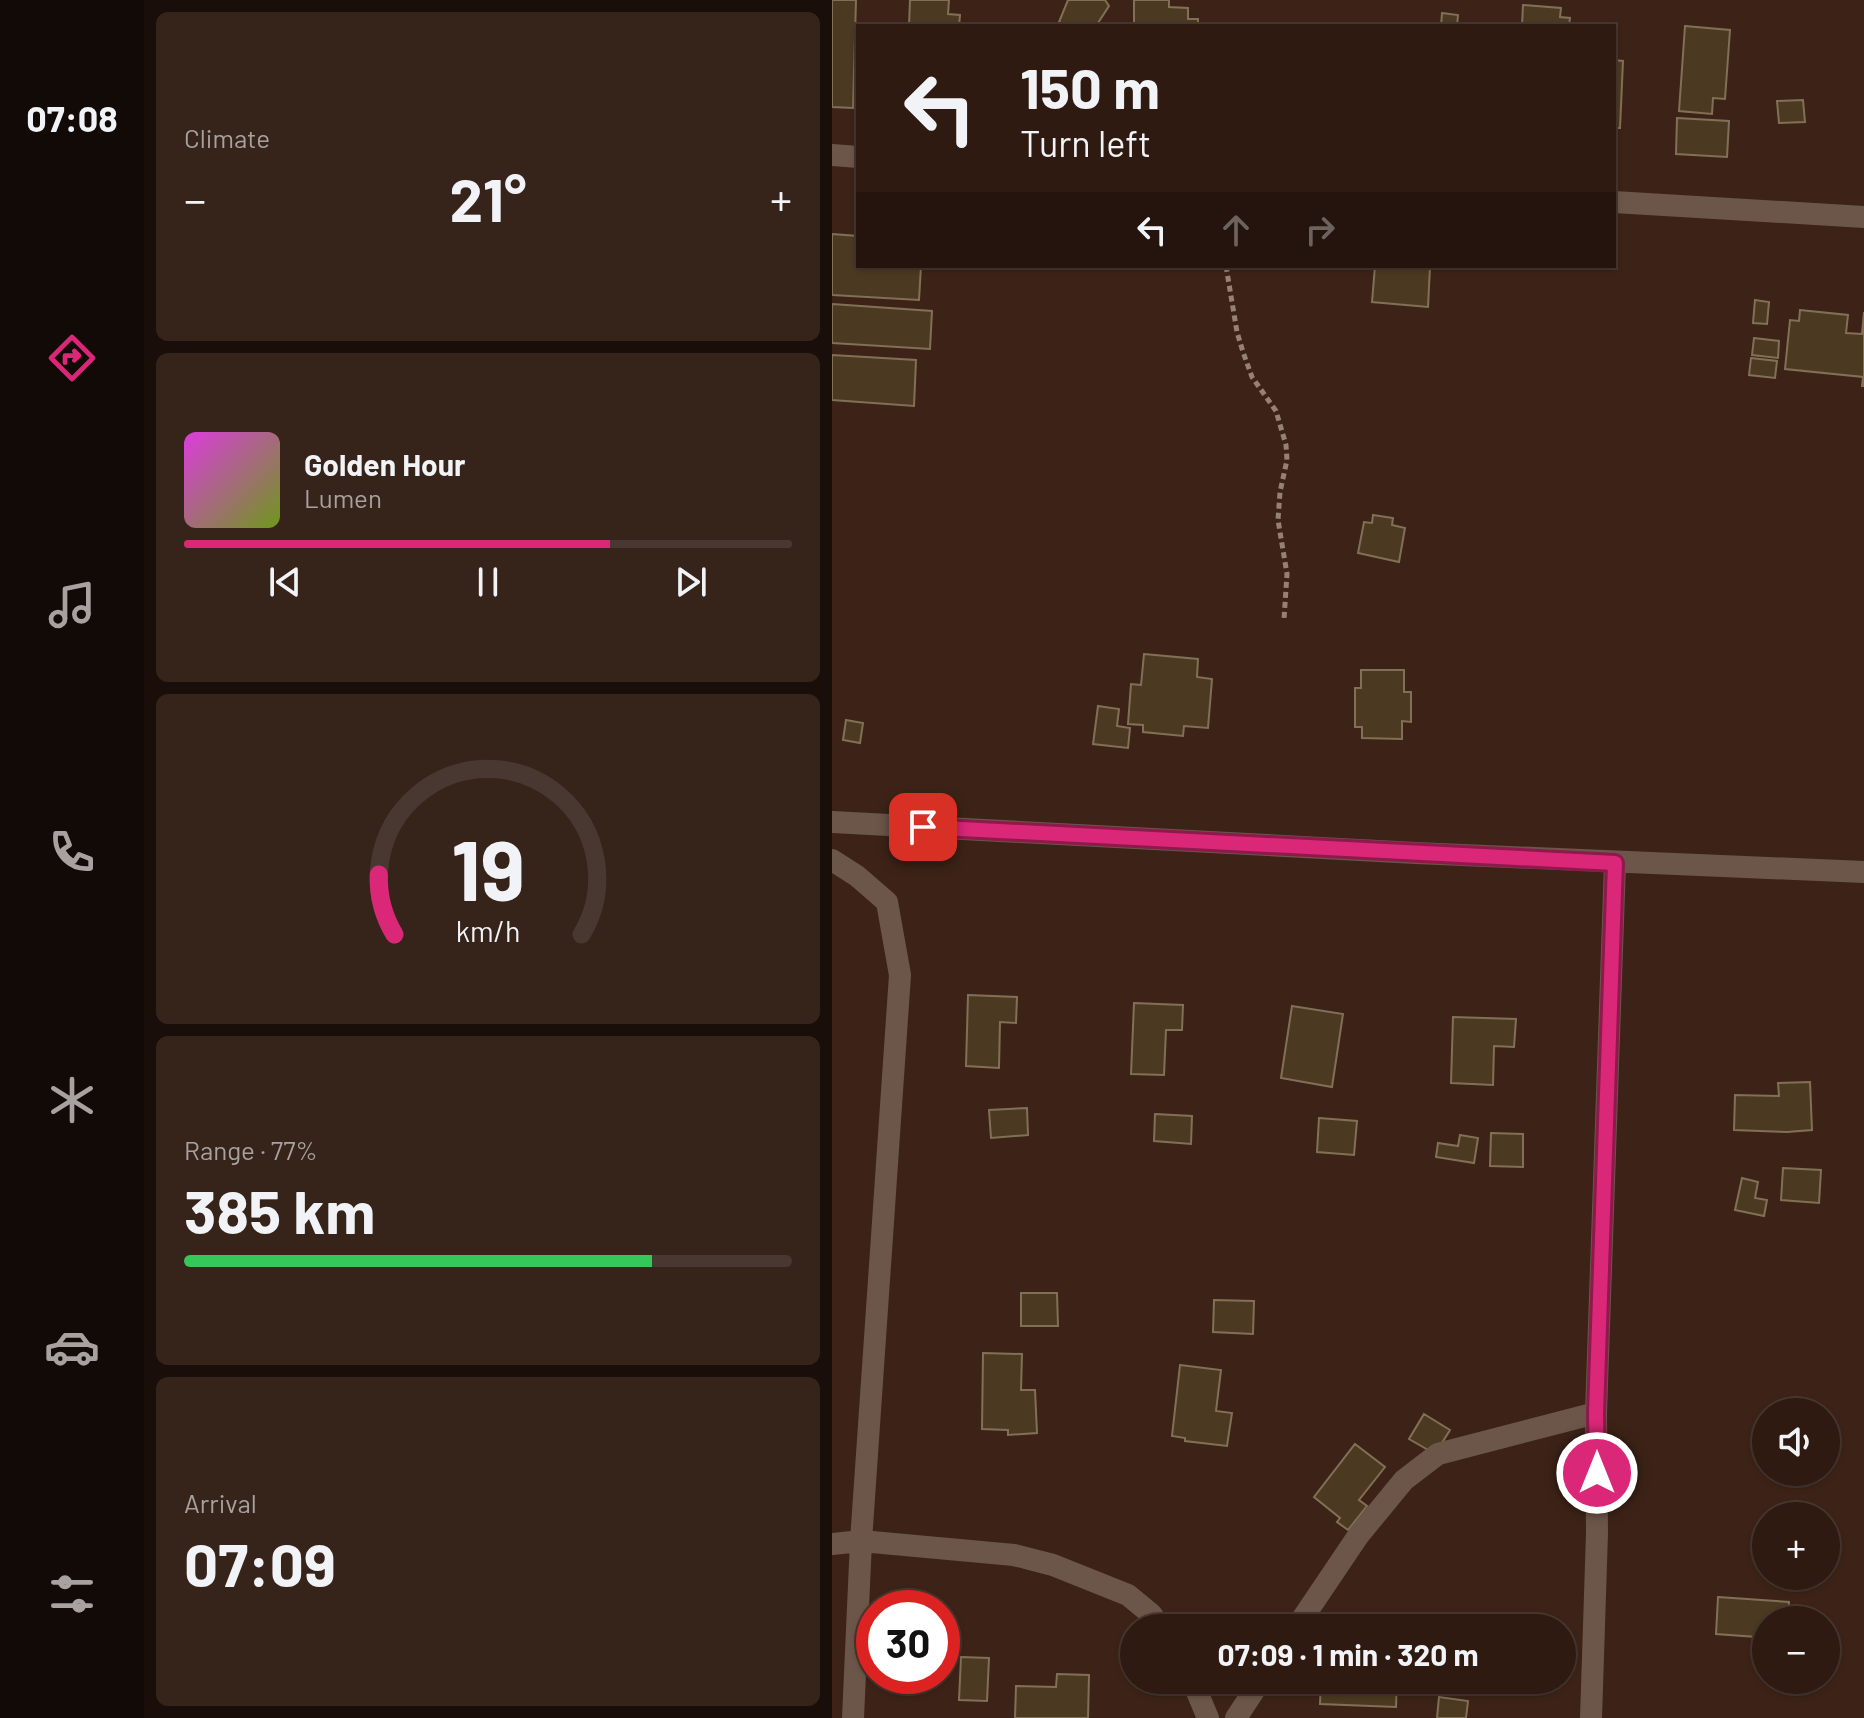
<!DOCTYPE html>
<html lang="en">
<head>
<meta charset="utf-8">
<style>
  :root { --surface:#2e1a11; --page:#36231a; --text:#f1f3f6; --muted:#a7a19f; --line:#493831; --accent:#db2777 }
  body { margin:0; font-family:Barlow,sans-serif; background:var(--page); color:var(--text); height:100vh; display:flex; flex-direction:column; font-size:30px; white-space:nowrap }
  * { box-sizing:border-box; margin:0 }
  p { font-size:26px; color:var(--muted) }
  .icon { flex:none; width:44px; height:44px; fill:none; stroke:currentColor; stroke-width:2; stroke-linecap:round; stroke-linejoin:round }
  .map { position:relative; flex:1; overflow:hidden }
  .panel { display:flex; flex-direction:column; gap:12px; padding:12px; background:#190e09; width:688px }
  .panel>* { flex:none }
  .banner { position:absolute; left:24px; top:24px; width:760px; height:244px; border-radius:0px; box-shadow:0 2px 6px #0004,0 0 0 2px var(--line); background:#2e1a11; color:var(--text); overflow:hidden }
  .buttons { position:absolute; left:920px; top:1398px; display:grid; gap:16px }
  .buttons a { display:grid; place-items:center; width:88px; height:88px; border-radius:50%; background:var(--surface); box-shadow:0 2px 6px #0004,0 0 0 2px var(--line); font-size:40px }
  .speed { position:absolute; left:24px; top:1590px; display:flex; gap:16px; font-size:40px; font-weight:700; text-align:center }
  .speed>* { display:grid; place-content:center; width:104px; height:104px; border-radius:50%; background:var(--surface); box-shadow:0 2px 6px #0004,0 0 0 2px var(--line); line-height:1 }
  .speed .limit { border:12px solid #d22; background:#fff; color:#111 }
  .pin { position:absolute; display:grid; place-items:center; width:68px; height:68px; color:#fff; margin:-34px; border-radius:16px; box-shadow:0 4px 12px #0006 }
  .me { position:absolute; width:88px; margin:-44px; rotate:0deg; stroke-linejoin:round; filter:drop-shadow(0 0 6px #0008) }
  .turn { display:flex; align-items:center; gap:28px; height:168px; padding:0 32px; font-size:36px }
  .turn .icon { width:104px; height:104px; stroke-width:2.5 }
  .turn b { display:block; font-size:56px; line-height:68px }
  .lanes { display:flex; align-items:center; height:76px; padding:0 32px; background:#0003; justify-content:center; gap:40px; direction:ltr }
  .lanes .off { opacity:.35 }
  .big { font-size:60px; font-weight:700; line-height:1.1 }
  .panel .tile { flex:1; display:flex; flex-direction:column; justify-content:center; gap:12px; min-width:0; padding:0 28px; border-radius:12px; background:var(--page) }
  .panel .dial { align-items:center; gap:0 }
  .dial svg { height:208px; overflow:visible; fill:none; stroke:var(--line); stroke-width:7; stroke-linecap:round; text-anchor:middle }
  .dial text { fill:var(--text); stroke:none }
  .song { display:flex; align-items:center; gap:24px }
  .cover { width:96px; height:96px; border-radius:12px; background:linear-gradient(135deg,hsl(300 70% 55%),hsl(80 70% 35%)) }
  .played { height:8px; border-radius:4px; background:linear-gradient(90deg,var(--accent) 70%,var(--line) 70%) }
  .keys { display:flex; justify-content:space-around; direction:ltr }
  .heat { display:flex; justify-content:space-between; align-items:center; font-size:44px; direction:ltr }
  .charge { height:12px; border-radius:6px; background:linear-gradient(90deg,#34c759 77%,var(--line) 0) }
  .trip { position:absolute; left:288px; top:1614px; width:456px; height:80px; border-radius:40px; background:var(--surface); box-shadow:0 2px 6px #0004,0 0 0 2px var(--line); font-weight:700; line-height:80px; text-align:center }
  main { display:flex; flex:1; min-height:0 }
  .menu { display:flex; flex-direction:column; width:144px; justify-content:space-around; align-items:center; background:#120a07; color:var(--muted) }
  .menu .icon { width:56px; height:56px }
  .menu .active { color:var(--accent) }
  .menu b { font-size:36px; color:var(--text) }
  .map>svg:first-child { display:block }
  .building { fill:#4b3a21; stroke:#827056; stroke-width:2 }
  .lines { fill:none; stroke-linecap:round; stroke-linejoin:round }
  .path { stroke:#978177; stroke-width:5; stroke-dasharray:6 4; stroke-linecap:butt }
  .minor { stroke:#6c5649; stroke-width:22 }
  .route-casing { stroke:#8e194d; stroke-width:20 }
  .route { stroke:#db2777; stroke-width:14 }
</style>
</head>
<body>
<main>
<nav class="menu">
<b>07:08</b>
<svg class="icon active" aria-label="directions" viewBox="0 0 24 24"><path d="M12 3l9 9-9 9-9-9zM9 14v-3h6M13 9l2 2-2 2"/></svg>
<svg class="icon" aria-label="music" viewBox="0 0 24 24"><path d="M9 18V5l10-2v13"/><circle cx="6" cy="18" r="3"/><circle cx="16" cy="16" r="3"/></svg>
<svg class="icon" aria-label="phone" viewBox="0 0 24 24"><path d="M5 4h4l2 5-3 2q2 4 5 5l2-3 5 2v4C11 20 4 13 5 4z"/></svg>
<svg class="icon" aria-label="climate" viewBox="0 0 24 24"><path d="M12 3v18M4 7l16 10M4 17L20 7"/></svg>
<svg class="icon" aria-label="car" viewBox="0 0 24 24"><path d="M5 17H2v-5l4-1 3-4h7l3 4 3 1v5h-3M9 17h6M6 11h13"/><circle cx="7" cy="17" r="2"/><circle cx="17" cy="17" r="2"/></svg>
<svg class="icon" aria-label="filters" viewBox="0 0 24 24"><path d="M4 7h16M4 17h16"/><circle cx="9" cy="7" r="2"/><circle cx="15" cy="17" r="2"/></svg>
</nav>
<section class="panel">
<div class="tile"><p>Climate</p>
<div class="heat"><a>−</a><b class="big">21°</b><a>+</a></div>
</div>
<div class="tile">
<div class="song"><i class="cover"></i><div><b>Golden Hour</b><p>Lumen</p></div></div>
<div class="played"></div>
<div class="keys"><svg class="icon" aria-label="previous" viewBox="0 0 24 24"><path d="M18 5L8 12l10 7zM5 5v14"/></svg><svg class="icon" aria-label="pause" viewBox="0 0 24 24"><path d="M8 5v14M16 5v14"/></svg><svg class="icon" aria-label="next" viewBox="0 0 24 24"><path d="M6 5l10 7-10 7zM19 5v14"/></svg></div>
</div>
<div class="tile dial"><svg viewBox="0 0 100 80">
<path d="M14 69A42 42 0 1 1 86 69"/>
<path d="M14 69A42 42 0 0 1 8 46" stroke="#db2777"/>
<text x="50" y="56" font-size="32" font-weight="700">19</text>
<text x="50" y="72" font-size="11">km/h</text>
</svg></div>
<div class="tile"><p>Range · 77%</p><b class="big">385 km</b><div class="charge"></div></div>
<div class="tile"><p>Arrival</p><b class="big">07:09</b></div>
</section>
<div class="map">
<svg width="1032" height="1718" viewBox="0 0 1032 1718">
  <rect width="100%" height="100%" fill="#3d2317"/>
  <!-- building -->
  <path class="building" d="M0,0h24l-3,108 -21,-1z
    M78,0h39l-1,14 12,1 -1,11h-50z
    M236,0h37l4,6 -13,20h-29l-8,-4z
    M302,0h35v7l19,1v11h10v7h-64z
    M691,5l38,3 -1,9 10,1 -1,8h-47z
    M610,13l16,2 -1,11h-16z
    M853,26l45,4 -5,69 -12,-1 -1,16 -33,-3z
    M782,60l9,1 -3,67h-6z
    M971,100l2,22 -26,1 -2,-22z
    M845,118l52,3 -2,36 -51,-3z
    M0,234l26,2v30h63l-2,34 -87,-5z
    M543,266l55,1 -2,40 -56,-5z
    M923,300l14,2 -2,22 -14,-1z
    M0,304l100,7 -2,38 -98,-6z
    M968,310l48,5 -2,18 16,1 2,-22v74h-2l1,-9 -78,-8 5,-49 9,1z
    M922,338l25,3 -1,17 -26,-3z
    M0,355l84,5 -2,46 -82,-6z
    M919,358l26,3 -2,17 -26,-3z
    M541,515l20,3 -1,7 13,3 -6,34 -41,-9 6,-31 8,1z
    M312,654l54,5 -1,18 15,2 -4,49 -24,-2 -1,10 -40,-4v-7l-15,-1 3,-40 10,1z
    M529,670h43v22h7v30l-9,-1v18l-40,-1v-11h-7v-39h6z
    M266,706l21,3 -2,17 13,2 -2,20 -35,-4z
    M14,720l17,3 -3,20 -17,-3z
    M136,995l49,2 -1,26 -16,-1 -1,46 -33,-2z
    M302,1003l49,2 -1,25h-16l-2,45 -33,-1z
    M460,1006l51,8 -11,73 -51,-9z
    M621,1017l63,2 -2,28 -20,-1 -1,39 -42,-2z
    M978,1082l2,48 -25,2 -53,-2 1,-35 44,1 -1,-13z
    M195,1108l1,27 -37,3 -2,-28z
    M323,1114l37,2 -1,28 -37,-3z
    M487,1118l38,3 -3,34 -37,-3z
    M659,1133l32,1v33l-33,-1z
    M628,1135l18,3 -4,25 -38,-6 2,-14 20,3z
    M951,1168l38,2 -2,33 -38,-3z
    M910,1178l16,4 -3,16 12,2 -3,16 -29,-6z
    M189,1293h36l1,33h-37z
    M382,1300l40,1 -1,33 -40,-2z
    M151,1353l39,1 -1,36h14l2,43 -29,2v-5l-26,-1z
    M348,1365l41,5 -5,41 16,2 -5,33 -42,-5v-3l-13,-2z
    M592,1414l26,16 -15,24 -26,-15z
    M523,1444l30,23 -26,33 8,6 -19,24 -11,-8 3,-4 -26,-21z
    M994,1530h6l2,30 -8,1z
    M886,1597l71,5 -1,18h-22v32h-10l1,-15 -41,-3z
    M129,1657l28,1 -2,43 -28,-1z
    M225,1674l32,1 -1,43h-73l1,-32 40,1z
    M489,1680h76l-1,27 -76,-3z
    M607,1697l29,4 -2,17h-29z"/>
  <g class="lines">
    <!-- path -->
    <path class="path" d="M394,266l11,66 6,20 9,25 24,34 10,34 1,15 -7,32 -2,28 9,54 -3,45"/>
    <!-- minor -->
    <path class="minor" d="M0,155l26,2
      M782,202l250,15
      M0,822l584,31 448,19
      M0,860l25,16 30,26 13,73 -39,566 -8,177
      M0,1544l29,-3 153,14 39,10 75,30 23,19 10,14
      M464,1628l62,-92 46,-56 34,-26 158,-41
      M360,1680l16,38
      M404,1718l25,-38
      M759,1718l6,-185 -1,-120 19,-550"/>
  </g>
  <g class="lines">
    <defs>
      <path id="route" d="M91,827l692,36 -19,550 1,60"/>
    </defs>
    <!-- route casing -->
    <use href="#route" class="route-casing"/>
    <!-- route -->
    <use href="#route" class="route"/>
  </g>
</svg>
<div class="buttons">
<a><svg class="icon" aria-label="sound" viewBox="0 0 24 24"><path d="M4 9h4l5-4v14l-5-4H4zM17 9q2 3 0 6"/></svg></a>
<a>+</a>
<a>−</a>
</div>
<div class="speed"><div class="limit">30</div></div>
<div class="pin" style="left:91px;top:827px;background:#d93025"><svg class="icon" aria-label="arrive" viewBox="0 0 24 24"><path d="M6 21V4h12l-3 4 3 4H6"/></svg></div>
<svg class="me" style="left:765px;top:1473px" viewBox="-20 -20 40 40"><circle r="17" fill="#db2777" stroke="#fff" stroke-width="3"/><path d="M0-11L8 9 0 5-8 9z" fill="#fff"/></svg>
<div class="trip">07:09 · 1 min · 320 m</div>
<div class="banner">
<div class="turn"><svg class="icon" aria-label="left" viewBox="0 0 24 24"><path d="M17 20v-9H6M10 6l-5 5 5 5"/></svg><div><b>150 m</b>Turn left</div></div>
<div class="lanes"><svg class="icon" aria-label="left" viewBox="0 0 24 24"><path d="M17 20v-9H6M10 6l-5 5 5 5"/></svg><svg class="icon off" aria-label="ahead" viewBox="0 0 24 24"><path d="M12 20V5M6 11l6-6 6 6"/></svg><svg class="icon off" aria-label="right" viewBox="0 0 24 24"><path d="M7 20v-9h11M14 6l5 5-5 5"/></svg></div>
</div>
</div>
</main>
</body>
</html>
